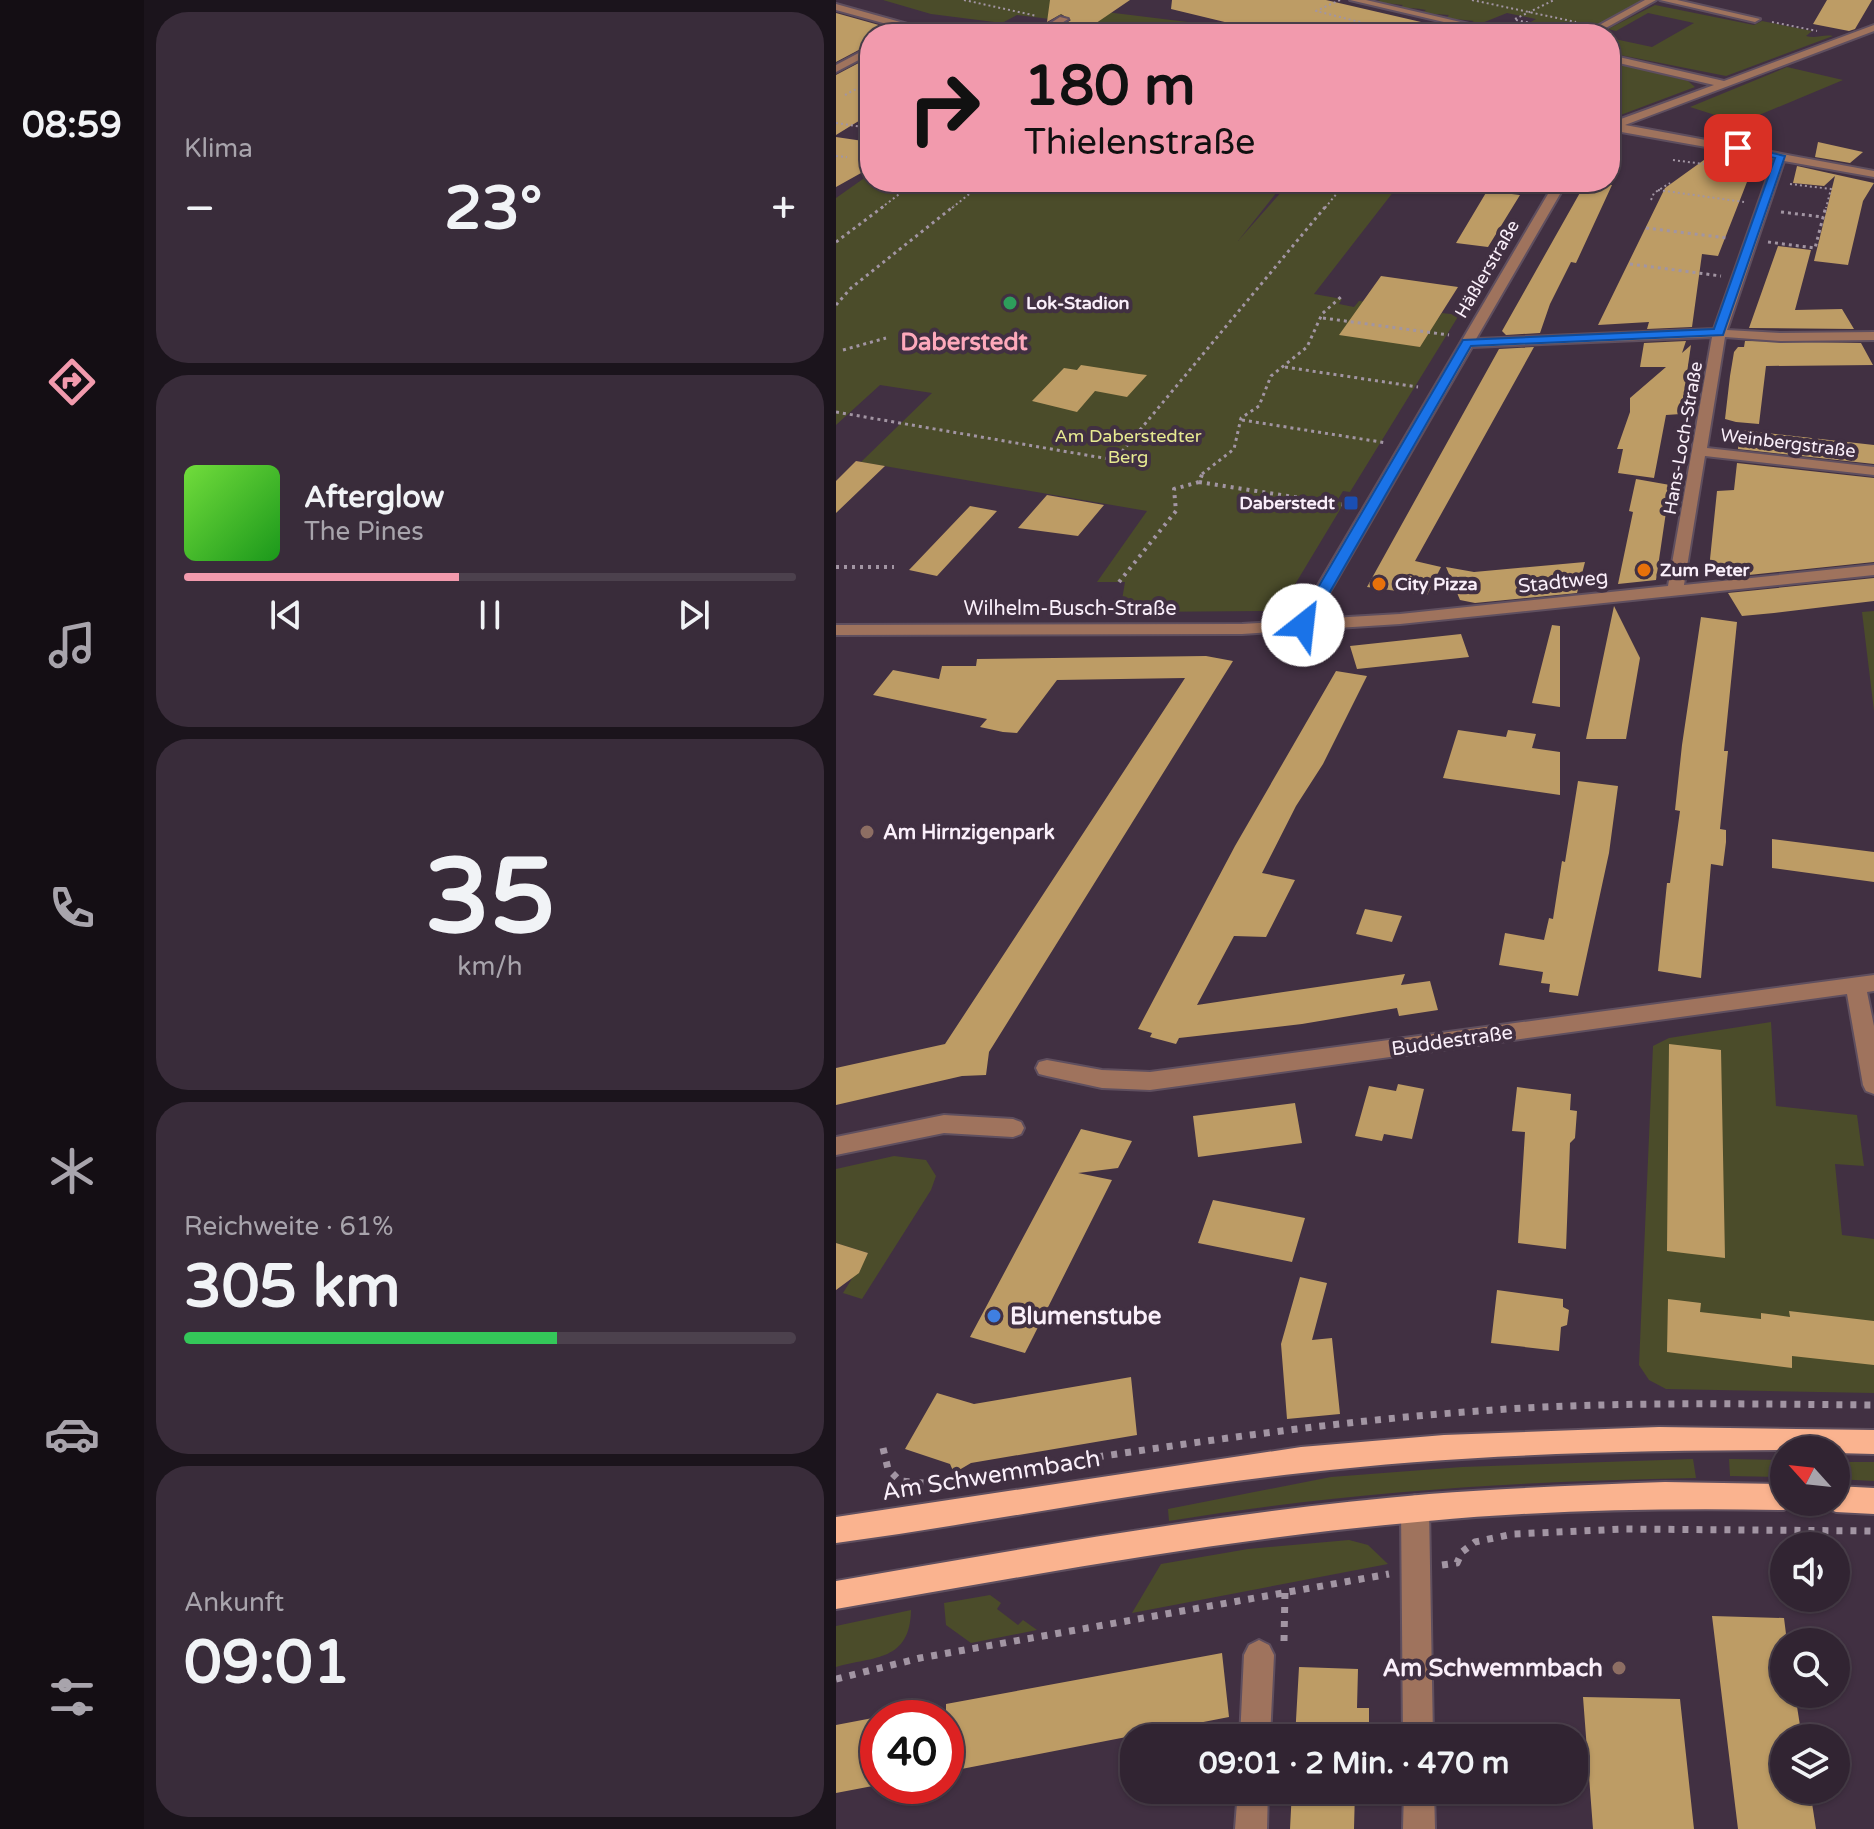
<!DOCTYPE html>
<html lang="de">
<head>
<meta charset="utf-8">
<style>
  :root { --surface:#312432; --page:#392c3a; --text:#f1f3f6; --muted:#a8a4ac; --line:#4c414d; --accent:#f29aad }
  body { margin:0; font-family:"Varela Round",sans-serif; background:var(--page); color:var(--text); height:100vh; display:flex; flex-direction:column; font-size:30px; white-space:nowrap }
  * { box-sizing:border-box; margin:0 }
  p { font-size:26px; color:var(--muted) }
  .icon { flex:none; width:44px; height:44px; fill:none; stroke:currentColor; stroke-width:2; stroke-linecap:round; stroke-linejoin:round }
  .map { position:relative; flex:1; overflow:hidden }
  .panel { display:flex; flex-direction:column; gap:12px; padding:12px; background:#1b141c; width:692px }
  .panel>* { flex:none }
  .top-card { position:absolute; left:24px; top:24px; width:760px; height:168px; border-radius:32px; box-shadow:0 2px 6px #0004,0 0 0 2px var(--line); background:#f29aad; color:#111; overflow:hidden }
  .needle { width:52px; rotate:297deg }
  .fabs { position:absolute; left:934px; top:1436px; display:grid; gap:16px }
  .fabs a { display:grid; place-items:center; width:80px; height:80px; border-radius:50%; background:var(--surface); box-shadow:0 2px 6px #0004,0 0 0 2px var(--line); font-size:40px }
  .speed { position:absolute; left:24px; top:1700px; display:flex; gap:16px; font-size:40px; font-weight:700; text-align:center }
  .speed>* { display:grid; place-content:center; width:104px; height:104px; border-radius:50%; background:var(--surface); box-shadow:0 2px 6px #0004,0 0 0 2px var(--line); line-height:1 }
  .speed .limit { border:12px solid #d22; background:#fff; color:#111 }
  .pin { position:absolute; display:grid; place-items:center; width:68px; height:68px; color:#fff; margin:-34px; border-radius:16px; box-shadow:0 4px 12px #0006 }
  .me { position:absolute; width:88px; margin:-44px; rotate:29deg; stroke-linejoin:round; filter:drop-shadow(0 0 6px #0008) }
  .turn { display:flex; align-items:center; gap:28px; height:168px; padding:0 32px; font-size:36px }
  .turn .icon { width:104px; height:104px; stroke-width:2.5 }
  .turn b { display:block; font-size:56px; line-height:68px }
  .big { font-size:60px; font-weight:800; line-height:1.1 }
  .panel .card { flex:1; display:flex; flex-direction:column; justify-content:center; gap:12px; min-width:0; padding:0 28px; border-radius:32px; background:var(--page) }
  .panel .dial { align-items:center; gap:0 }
  .dial b { font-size:104px; line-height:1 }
  .song { display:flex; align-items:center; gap:24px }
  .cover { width:96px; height:96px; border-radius:12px; background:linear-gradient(135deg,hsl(100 70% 55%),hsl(120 70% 35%)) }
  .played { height:8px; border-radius:4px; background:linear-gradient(90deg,var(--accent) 45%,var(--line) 45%) }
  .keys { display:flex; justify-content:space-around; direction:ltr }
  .heat { display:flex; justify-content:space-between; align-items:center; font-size:44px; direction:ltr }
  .charge { height:12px; border-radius:6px; background:linear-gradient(90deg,#34c759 61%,var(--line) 0) }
  .trip { position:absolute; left:284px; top:1724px; width:468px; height:80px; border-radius:32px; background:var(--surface); box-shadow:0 2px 6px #0004,0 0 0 2px var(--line); font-weight:800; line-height:80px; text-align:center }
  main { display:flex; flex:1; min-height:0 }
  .menu { display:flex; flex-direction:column; width:144px; justify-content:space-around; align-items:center; background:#140e14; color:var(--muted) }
  .menu .icon { width:56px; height:56px }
  .menu .active { color:var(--accent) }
  .menu b { font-size:36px; color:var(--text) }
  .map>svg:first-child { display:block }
  .green { fill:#4b4c2a }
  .building { fill:#bd9c65 }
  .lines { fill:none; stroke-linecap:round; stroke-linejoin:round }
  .minor-casing { stroke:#5f4f5f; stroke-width:4 }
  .major-casing { stroke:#5f4f5f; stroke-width:4 }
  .path-far3 { stroke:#a295a3; stroke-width:2; stroke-dasharray:2 3; stroke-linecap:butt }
  .path-far2 { stroke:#a295a3; stroke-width:3; stroke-dasharray:3 4; stroke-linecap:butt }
  .path-far1 { stroke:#a295a3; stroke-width:4; stroke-dasharray:3 5; stroke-linecap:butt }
  .path { stroke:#a295a3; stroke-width:7; stroke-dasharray:6 8; stroke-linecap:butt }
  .minor { fill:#9f735d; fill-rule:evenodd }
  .major { fill:#fab38f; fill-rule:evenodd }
  .route { fill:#1a73e8; stroke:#114b97; stroke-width:2 }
  .leisure-dot { fill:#2e9e5b; stroke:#413042; stroke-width:3 }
  .transit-dot { fill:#1a4fb4; stroke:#413042; stroke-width:3 }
  .food-dot { fill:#e8710a; stroke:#413042; stroke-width:3 }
  .education-dot { fill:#8d6e63; stroke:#413042; stroke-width:3 }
  .shop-dot { fill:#3f7fe0; stroke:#413042; stroke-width:3 }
  .labels { text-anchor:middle; stroke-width:8; stroke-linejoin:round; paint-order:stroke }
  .far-street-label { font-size:18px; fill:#faeffa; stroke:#413042 }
  .far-poi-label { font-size:18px; font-weight:bold; fill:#faeffa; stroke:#413042; text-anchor:start }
  .far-park-label { font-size:18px; fill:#e7ea91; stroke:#413042 }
  .street-label { font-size:20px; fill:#faeffa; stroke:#413042 }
  .poi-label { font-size:20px; font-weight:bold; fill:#faeffa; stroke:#413042; text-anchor:start }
  .far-district-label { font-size:24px; font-weight:bold; fill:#fda9bb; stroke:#413042 }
  .near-poi-label { font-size:24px; font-weight:bold; fill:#faeffa; stroke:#413042; text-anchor:start }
  .near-street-label { font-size:24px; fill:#faeffa; stroke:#413042 }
</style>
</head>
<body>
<main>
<nav class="menu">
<b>08:59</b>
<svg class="icon active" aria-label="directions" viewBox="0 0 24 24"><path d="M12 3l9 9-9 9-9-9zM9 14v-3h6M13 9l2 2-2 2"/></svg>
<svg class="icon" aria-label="music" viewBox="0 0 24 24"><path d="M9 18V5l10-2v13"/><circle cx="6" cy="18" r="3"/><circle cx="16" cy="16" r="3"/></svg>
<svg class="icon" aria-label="phone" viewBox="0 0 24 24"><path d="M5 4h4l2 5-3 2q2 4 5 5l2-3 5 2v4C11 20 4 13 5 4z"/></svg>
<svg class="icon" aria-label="climate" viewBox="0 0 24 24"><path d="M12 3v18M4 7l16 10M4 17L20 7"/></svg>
<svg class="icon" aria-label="car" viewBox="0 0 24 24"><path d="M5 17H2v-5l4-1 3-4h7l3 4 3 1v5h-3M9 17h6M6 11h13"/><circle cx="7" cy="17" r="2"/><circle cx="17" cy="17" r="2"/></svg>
<svg class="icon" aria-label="filters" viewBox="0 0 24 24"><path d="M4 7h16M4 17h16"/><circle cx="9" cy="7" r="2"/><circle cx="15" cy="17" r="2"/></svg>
</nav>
<section class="panel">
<div class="card"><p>Klima</p>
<div class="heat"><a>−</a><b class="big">23°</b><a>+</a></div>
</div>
<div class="card">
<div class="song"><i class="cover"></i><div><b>Afterglow</b><p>The Pines</p></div></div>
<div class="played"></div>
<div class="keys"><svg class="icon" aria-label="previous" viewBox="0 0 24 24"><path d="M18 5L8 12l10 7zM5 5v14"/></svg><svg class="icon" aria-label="pause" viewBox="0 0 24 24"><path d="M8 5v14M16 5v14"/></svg><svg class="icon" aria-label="next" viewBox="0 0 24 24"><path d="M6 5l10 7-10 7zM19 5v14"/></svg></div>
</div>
<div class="card dial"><b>35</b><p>km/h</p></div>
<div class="card"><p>Reichweite · 61%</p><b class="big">305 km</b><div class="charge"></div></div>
<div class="card"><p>Ankunft</p><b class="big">09:01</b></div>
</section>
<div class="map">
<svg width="1038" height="1829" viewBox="0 0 1038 1829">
  <rect width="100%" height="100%" fill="#413042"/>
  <!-- green -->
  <path class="green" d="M47,0h172l27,7 -32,12 -33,-4 -15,8 -71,-9z
    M544,0h264l-64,34h-62l12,-6 -6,-2 12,-7 -29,-6 -30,12 -7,-2 4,-2 -28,-3 3,-3 -27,-2 4,-3c-10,-2 -18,-2 -27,-2l4,-3 -28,-3z
    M819,5l99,20 8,-4 50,10 -6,5c10,3 17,-2 27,0l-107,40 -116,-23v-15l42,9 42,-24 -46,-10 -32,18 -8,-2z
    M270,12l106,13 51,-7 -19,14 -53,-7 -12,8 -91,-10z
    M783,64l69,17 7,6 -85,32v-30l11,-18z
    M951,67l56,13 -103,43 -50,-16z
    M34,174v8h415l-47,59 52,-59h111l-87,112 28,5 -3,5 15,3 5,-6 10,1 69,17 4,-6 17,2 -109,177 -7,-1 -6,10 7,2 -62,103 -17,5 -130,1v-6h-14l4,-24h-28l50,-71 -286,-49 71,-69 -52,-8 -44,40v-227z
    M1038,611v100l-12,-99z
    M935,1022l5,84 81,9 7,51 -29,-2 7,71 32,4v154l-208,-4 -17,-9 -10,-15 14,-319 16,-8z
    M58,1156l32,4 10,16 -5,14 -69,109 -19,-6 25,-40 -32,-10v-74z
    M857,1459l3,19c-177,3 -352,14 -527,43l-1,-12 163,-32 131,-10z
    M893,1459l55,1v17l-54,-1z
    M1000,1462h38v19l-38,-2z
    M513,1540l19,5 20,19 -256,49 29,-49 87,-15z
    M154,1595l11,8 -4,6 21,16 5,-5 14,10 -66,13 -25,-18 -2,-22z
    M75,1610c-1,52 -37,46 -75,57v-41z"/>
  <!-- building -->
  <path class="building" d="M214,0h80l-50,34h-30l21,-14 -10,-6 -14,8z
    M336,0h154l108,25 -1,9h-214l14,-10 -62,-15z
    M991,0h45l-17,29 -6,2 -36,-7z
    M0,13l50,14 -16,7v10l-34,18z
    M34,57v57l-34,21v-60z
    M0,137l34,5v26l-34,19z
    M982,142l45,10 -13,11 -35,-6z
    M879,152l41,7 -38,97 -16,-2 -10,73 -45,2 2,-7 -51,3 67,-137z
    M961,166l77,17 -11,18 -15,64 -34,-4 21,-85 -11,10 -31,-3z
    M750,182l26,3 -36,78 -5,-1 -21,42 -10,29 -34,2 -4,-4z
    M651,191l33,4 -32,52 -32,-4z
    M942,246l33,4 -16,60 47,-1 12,20 -105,-1z
    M545,276l77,11 -38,60 -81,-12z
    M850,341l-4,12 9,-8 -10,69 -15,1 -12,63 -36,-5 5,-24h-6l13,-37v-14l36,-31h-26l4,-24z
    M909,341l116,2 12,22 -107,1 -7,58 -23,-2 -11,-3 5,-43 4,-24 4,-5h6z
    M698,347l-119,214 26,6 -14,28 -60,-8 132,-238z
    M245,365l58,9 8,1 -20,22 -32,-6 -18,21 -45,-11 32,-33 13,2z
    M904,430l134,15v19l-136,-15z
    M20,461l29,5 -49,47v-32z
    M901,463l137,15v84l-154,16 -11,-9 8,-78 17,-1z
    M800,479l34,6 -14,95 -38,4 15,-72 -4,-1z
    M211,495l57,10 -26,31 -60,-8z
    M134,506l27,5 -60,65 -28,-6z
    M749,562l-8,31 -102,10 -15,-3 -14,-33 28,5z
    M1038,578v23l-100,12 -32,3 -14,-23z
    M778,606l26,52 -14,81h-40z
    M865,617l36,5 -13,129h4l-8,78 6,1v12l-3,24 -12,-2 -10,114 -43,-7 9,-88h3l10,-72 -5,-1 7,-65z
    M716,625l8,1v81l-28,-4z
    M625,634l8,23 -112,12 -7,-23z
    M370,656l27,5 -244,391 -3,23 -24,1 -126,29v-37l109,-24 240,-366 -128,2 -40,53 -14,-1 -23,-5 7,-8 -114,-24 20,-25 46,9 3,-13h34l1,-7z
    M500,671l31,5 -44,88 -27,42 -34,67 33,7 -29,57 -32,-1 -37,69 208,-31 -4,11 29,-4 8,29 -39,6 -2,-8 -95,16 -123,14 -3,6 -26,-7 2,-4 -14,-4 97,-183z
    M622,730l48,7 2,-7 28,4 -4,14 28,4v43l-117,-17z
    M742,781l40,5 -9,67 -31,143 -29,-4 1,-8 -9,-1 2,-11 -44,-7 6,-32 39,7 5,-22 4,1 9,-58 3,1z
    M936,839l102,13v30l-102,-14z
    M529,909l37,7 -10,26 -36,-8z
    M833,1044l52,6 4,208 -58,-7z
    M562,1084l26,5 -12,50 -28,-5 -2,7 -27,-5 14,-50 27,5z
    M681,1087l54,7 -1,16 7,1 -2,27 -5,5 -4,106 -48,-6 7,-111 -13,-1z
    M459,1103l7,40 -104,14 -5,-41z
    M245,1129l51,12 -14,27 -40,5 34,7 -87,173 -55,-16z
    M377,1200l92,18 -13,44 -94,-19z
    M0,1243l32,10 -9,20 -23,17z
    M464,1277l27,6 -15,57 20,-2 8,76 -53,5 -6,-75z
    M661,1290l66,9v8l6,3 -2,15 -6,2 -2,24 -68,-8z
    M832,1299l33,4 -1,9 61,7v-6l29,4 -1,-6 85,10v44l-82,-9v12l-125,-16z
    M295,1377l6,58 -166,28 -17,10 -4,-9 -45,-15 32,-56 37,11z
    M876,1616l72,2 3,24h-3v52h11l7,44h-18v52h26l6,39h-78z
    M386,1653l7,64 -283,55v-68z
    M463,1667l59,2 -1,39h12v30h-74z
    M747,1697l97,2 14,130h-101z
    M42,1717v68l-42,8v-68z
    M456,1790h63l-1,39h-64z"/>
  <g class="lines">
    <defs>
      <path id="minor" d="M514,0h16l146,34h-17z
        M809,0h11l-61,34h-12z
        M824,0h17l83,19 -5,3z
        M0,4l100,28 2,2h-15l-87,-24z
        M224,17l8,2 -23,15h-11z
        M1038,25v6l-249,94 249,46v6l-90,-16 -57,169 53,3 94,-1v8l-94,1 -55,-4 -18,111 167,19v8l-169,-19 -21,129 190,-20v10l-474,49 -158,10 -406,1v-10l406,-1 55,-3 258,-439h12l-91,157 238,-10 60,-170 -164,-29v-7l104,-38 -104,-24v-6l114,26zM876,337l-44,249 -268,28 -86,5 158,-272z
        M34,47v7l-34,18v-7z
        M1038,975v16l-7,1 7,34v68l-8,-3 -3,-6 -16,-91 -697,96 -48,-2 -55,-12 -8,-2 -3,-6 3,-6 8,-2 55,10 48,2z
        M108,1115l69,4 8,3 3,6 -3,6 -8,3 -69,-4 -108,22v-18z
        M579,1495l10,4 4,9 4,230h-30l-2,-230 4,-9z
        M423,1640l10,5 5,10 -4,83h-30l4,-83 5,-10z
        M402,1790h30l-1,39h-32z
        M568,1790h30l1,39h-32z"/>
      <path id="major" d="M823,1427l215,3v24l-38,-1v-3c-174,0 -357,2 -534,23 -156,17 -311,49 -466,70v-26l465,-70 143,-12z
        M829,1482l119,2v18h11l-11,8c-119,-2 -237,0 -356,11 -199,17 -396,54 -592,88v-28c197,-34 394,-70 593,-87 78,-6 157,-9 236,-12z
        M1000,1486l38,2v26l-38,-2 -10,-4 -2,-6h12z"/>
    </defs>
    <!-- minor casing -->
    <use href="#minor" class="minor-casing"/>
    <!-- major casing -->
    <use href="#major" class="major-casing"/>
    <!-- path-far3 -->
    <path class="path-far3" d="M128,0l73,16
      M504,0l-24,11 92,23
      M636,0l104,22
      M679,19l39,-19
      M680,20l55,11
      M936,22l45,9
      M774,84l7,-11
      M9,95l11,-6
      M0,123l34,5
      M0,156l11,1
      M837,160l31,4
      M644,182h26
      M679,182l23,3
      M954,184l41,5 -5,19
      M822,190l86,12
      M815,200l3,-7 16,-10
      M45,208l34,-26
      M116,208l32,-26
      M489,208l21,-26"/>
    <!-- path-far2 -->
    <path class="path-far2" d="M945,212l42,5
      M810,228l81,10
      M0,242l48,-36
      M932,242l47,6 11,-42
      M794,264l91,12
      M0,305l15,-17 103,-82
      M487,318l126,17
      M7,350l43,-12
      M449,367l133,20
      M0,412l279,48 211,-254
      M406,420l145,23
      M366,474l32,-25 7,-31 18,-12 12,-30 36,-29 15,-33 21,-19"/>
    <!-- path-far1 -->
    <path class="path-far1" d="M363,482l153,24
      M0,567h58
      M283,582l57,-71 -2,-22 25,-7 4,-10"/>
    <!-- path -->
    <path class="path" d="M47,1448l5,21 12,12 25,2c184,-27 368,-59 554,-72 131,-10 263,-7 395,-6
      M606,1565l15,-2 5,-11 13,-10 38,-8 111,-5 250,2
      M448,1641l1,-50
      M0,1679l84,-21 469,-84"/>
    <!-- minor -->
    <use href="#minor" class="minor"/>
    <!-- major -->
    <use href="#major" class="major"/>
  </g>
  <!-- route -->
  <path class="route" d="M902,145l47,11 -62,179 -252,11 -160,279 -13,3 -2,-3 167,-285 251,-11 61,-171 -41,-8z"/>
  <!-- markers -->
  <circle class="leisure-dot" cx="174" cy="303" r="8"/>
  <rect class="transit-dot" x="507" y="495" width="16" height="16" rx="4"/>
  <g class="food-dot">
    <circle cx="808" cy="570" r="8"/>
    <circle cx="543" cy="584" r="8"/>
  </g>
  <g class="education-dot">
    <circle cx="31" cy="832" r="8"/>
    <circle cx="783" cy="1668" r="8"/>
  </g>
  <circle class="shop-dot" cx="158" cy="1316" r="8"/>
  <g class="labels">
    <!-- far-street labels -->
    <g class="far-street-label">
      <text transform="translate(651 269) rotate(-60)" y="6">Häßlerstraße</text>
      <text transform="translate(847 438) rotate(-80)" y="6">Hans-Loch-Straße</text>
      <text transform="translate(952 443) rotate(7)" y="6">Weinbergstraße</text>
    </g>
    <!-- far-poi labels -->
    <g class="far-poi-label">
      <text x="190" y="309">Lok-Stadion</text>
      <text x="499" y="509" text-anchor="end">Daberstedt</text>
      <text x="824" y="576">Zum Peter</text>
      <text x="559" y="590">City Pizza</text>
    </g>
    <!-- far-park labels -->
    <g class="far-park-label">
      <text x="292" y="442">Am Daberstedter<tspan x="292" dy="21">Berg</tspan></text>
    </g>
    <!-- street labels -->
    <g class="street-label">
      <text transform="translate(727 581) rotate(-6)" y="7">Stadtweg</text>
      <text x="234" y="615">Wilhelm-Busch-Straße</text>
      <text transform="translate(616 1040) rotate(-8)" y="7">Buddestraße</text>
    </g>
    <!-- poi labels -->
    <g class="poi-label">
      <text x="47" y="839">Am Hirnzigenpark</text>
    </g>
    <!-- far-district labels -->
    <g class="far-district-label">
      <text x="128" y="350">Daberstedt</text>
    </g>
    <!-- near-poi labels -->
    <g class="near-poi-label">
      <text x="174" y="1324">Blumenstube</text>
      <text x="767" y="1676" text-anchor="end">Am Schwemmbach</text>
    </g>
    <!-- near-street labels -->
    <g class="near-street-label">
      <text transform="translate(155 1475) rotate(-9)" y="8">Am Schwemmbach</text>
    </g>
  </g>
</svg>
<div class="fabs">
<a><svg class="needle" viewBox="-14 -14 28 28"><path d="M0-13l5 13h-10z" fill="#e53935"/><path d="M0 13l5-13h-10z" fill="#a8a4ac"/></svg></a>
<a><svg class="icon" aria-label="sound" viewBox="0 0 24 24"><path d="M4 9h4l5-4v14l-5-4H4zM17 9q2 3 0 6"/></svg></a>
<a><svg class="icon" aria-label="search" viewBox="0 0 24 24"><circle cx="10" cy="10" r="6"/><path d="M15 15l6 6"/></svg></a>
<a><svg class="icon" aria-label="layers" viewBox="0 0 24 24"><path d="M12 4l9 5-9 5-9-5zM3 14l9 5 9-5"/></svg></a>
</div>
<div class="speed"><div class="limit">40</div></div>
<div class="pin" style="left:902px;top:148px;background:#d93025"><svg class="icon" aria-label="arrive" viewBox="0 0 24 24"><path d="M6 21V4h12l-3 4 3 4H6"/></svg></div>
<svg class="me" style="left:467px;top:625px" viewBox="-20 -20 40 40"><circle r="19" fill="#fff"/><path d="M0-13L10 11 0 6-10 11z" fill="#1a73e8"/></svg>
<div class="trip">09:01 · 2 Min. · 470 m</div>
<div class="top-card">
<div class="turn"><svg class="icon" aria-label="right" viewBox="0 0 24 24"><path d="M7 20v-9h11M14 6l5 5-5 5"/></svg><div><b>180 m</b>Thielenstraße</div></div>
</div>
</div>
</main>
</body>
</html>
